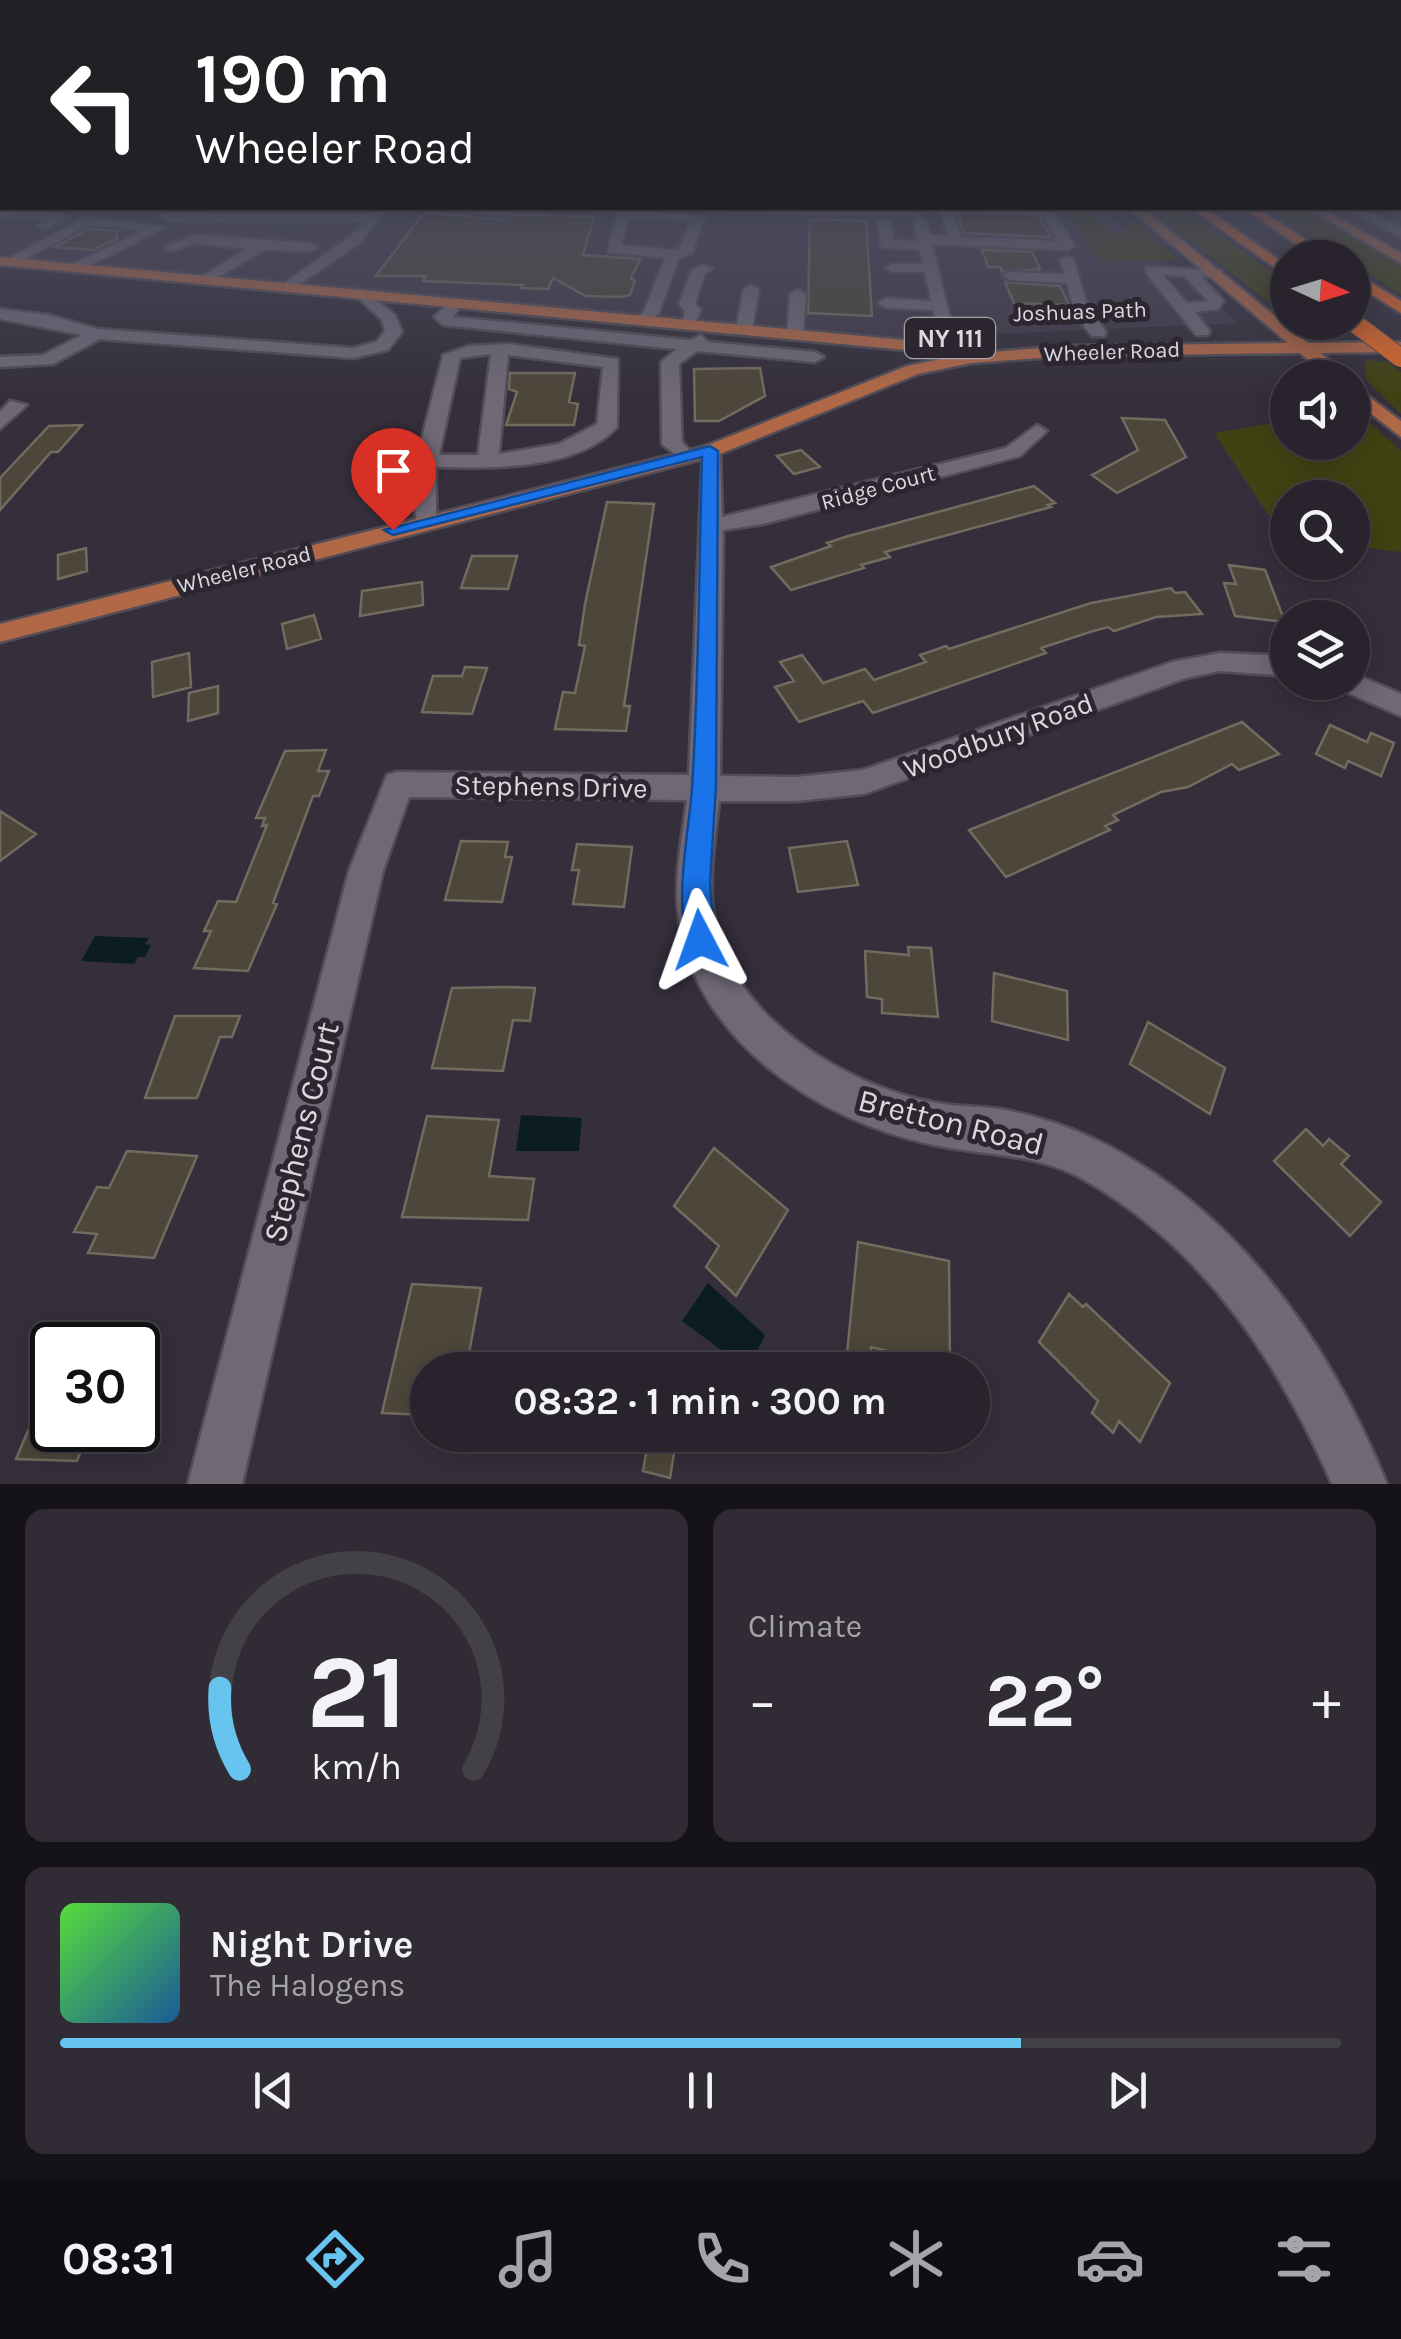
<!DOCTYPE html>
<html lang="en">
<head>
<meta charset="utf-8">
<style>
  :root { --surface:#28232c; --page:#302b34; --text:#f1f3f6; --muted:#a5a4a9; --line:#444048; --accent:#67c4ef }
  body { margin:0; font-family:Karla,sans-serif; background:var(--page); color:var(--text); height:100vh; display:flex; flex-direction:column; font-size:38px; white-space:nowrap }
  * { box-sizing:border-box; margin:0 }
  p { font-size:32px; color:var(--muted) }
  .icon { flex:none; width:55px; height:55px; fill:none; stroke:currentColor; stroke-width:2; stroke-linecap:round; stroke-linejoin:round }
  .map { position:relative; height:1484px; overflow:hidden }
  .sheet { display:flex; flex-direction:column; gap:25px; padding:25px; background:#161318; flex:1 }
  .sheet>* { flex:none }
  .hud { position:absolute; left:0px; top:0px; width:1402px; height:210px; box-shadow:0 5px 25px #0003,0 0 0 2px var(--line); background:#202124; color:#fff; overflow:hidden }
  .needle { width:65px; rotate:94deg }
  .tools { position:absolute; left:1270px; top:240px; display:grid; gap:20px }
  .tools a { display:grid; place-items:center; width:100px; height:100px; border-radius:50%; background:var(--surface); box-shadow:0 5px 25px #0003,0 0 0 2px var(--line); font-size:50px }
  .speed { position:absolute; left:30px; top:1322px; display:flex; gap:20px; font-size:50px; font-weight:700; text-align:center }
  .speed>* { display:grid; place-content:center; width:130px; height:130px; border-radius:50%; background:var(--surface); box-shadow:0 5px 25px #0003,0 0 0 2px var(--line); line-height:1 }
  .speed .limit { border:5px solid #111; border-radius:15px; background:#fff; color:#111 }
  .pin { position:absolute; display:grid; place-items:center; width:85px; height:85px; color:#fff; margin:-102px -42px; border-radius:50% 50% 50% 0; rotate:-45deg; box-shadow:0 0 10px #0007 }
  .pin .icon { rotate:45deg }
  .me { position:absolute; width:110px; margin:-55px; rotate:356deg; stroke-linejoin:round; filter:drop-shadow(0 0 8px #0008) }
  .turn { display:flex; align-items:center; gap:35px; height:210px; padding:0 30px; font-size:45px }
  .turn .icon { width:130px; height:130px; stroke-width:2.5 }
  .turn b { display:block; font-size:70px; line-height:85px }
  .big { font-size:75px; font-weight:700; line-height:1.1 }
  .sheet .card { flex:1; display:flex; flex-direction:column; justify-content:center; gap:15px; min-width:0; padding:0 35px; border-radius:20px; background:var(--page) }
  .sheet .dial { align-items:center; gap:0 }
  .dial svg { height:260px; overflow:visible; fill:none; stroke:var(--line); stroke-width:7; stroke-linecap:round; text-anchor:middle }
  .dial text { fill:var(--text); stroke:none }
  .song { display:flex; align-items:center; gap:30px }
  .cover { width:120px; height:120px; border-radius:15px; background:linear-gradient(135deg,hsl(110 70% 55%),hsl(210 70% 35%)) }
  .played { height:10px; border-radius:5px; background:linear-gradient(90deg,var(--accent) 75%,var(--line) 75%) }
  .keys { display:flex; justify-content:space-around; direction:ltr }
  .heat { display:flex; justify-content:space-between; align-items:center; font-size:55px; direction:ltr }
  .sheet .tiles { flex:1; display:grid; gap:25px; grid-template-columns:1fr 1fr }
  .card:last-child { grid-column:span 2 }
  .trip { position:absolute; left:410px; top:1352px; width:580px; height:100px; border-radius:50px; background:var(--surface); box-shadow:0 5px 25px #0003,0 0 0 2px var(--line); font-weight:700; line-height:100px; text-align:center }
  .tab-bar { display:flex; height:160px; justify-content:space-around; align-items:center; background:#100e12; color:var(--muted) }
  .tab-bar .icon { width:70px; height:70px }
  .tab-bar .current { color:var(--accent) }
  .tab-bar b { font-size:45px; color:var(--text) }
  .map>svg:first-child { display:block }
  .built { fill:#423b4a }
  .green { fill:#414213 }
  .water { fill:#0c1d22 }
  .building { fill:#4d463a; stroke:#736b5f; stroke-width:2.5 }
  .lines { fill:none; stroke-linecap:round; stroke-linejoin:round }
  .minor-casing { stroke:#524d57; stroke-width:5 }
  .major-casing { stroke:#524d57; stroke-width:5 }
  .highway-casing { stroke:#524d57; stroke-width:5 }
  .minor { fill:#6f6976; fill-rule:evenodd }
  .major { fill:#b06847; fill-rule:evenodd }
  .highway { fill:#db6728; fill-rule:evenodd }
  .highway-bridge-casing { stroke:#524d57; stroke-width:20; stroke-linecap:butt }
  .highway-bridge { stroke:#db6728; stroke-width:18 }
  .route { fill:#1a73e8; stroke:#114b97; stroke-width:2.5 }
  .labels { text-anchor:middle; stroke-width:10; stroke-linejoin:round; paint-order:stroke }
  .far-street-label { font-size:22px; fill:#dcd8e0; stroke:#2b2630 }
  .shield { fill:#2b2630; stroke:#a7a3ab; stroke-width:2.5 }
  .shield-label { font-size:25px; font-weight:bold; fill:#dcd8e0 }
  .street-label { font-size:28px; fill:#dcd8e0; stroke:#2b2630 }
  .near-street-label { font-size:32px; fill:#dcd8e0; stroke:#2b2630 }
</style>
</head>
<body>
<div class="map">
<svg width="1401" height="1484" viewBox="0 0 1401 1484">
  <rect width="100%" height="100%" fill="#352f3b"/>
  <!-- built -->
  <path class="built" d="M0,187l2,21h1099l138,115 -332,15 -104,-5 -803,-73z
    M1401,187v68l-77,-47h76z"/>
  <!-- green -->
  <path class="green" d="M1061,208h17l43,29 10,-19 46,42 -75,1z
    M1148,208h34l105,74v34z
    M1266,208h40l95,56v31l-48,-32 -1,-5 -8,-1z
    M1365,360l22,2 14,10v42l-35,-34z
    M1353,407l48,44v101l-48,-6 -1,-48h-64l-1,33 -10,-3 -63,-95 73,-12 1,21h64z"/>
  <!-- water -->
  <path class="water" d="M95,936l54,2 -4,6 6,1 -6,12h-7l-4,7 -53,-3z
    M521,1115l61,3 -3,33h-63z
    M708,1283l57,52 -17,35 -66,-49z"/>
  <!-- building -->
  <path class="building" d="M957,212l81,2 12,23 -86,-4z
    M432,213l73,7 11,-5 78,2 -11,38 57,4 -9,19 4,3 -5,14 -9,2 -35,-1 -33,-18 -5,11 -27,-1 2,-3 -100,-4 3,-5h-50l47,-62z
    M810,219l56,2 6,95 -64,-3z
    M89,229l28,2v8l-24,11 -38,-3z
    M982,250l50,2 8,17 -38,3 -2,-5h-12z
    M1005,282l55,4 9,19 -55,-2z
    M760,368l5,28 -46,25h-24l-1,-52z
    M510,373h65l-6,29 9,2 -4,21h-68l11,-33 -8,-3z
    M1122,418l43,2 21,37 -69,36 -25,-18 46,-25z
    M82,425l-24,27h-7l-51,58v-32l49,-52z
    M801,450l19,17 -26,7 -17,-18z
    M1034,486l21,17 -7,2 3,2 -166,45 5,5 -29,8 3,3 -73,22 -20,-23 60,-21 -4,-3 18,-6z
    M607,502l47,2 -30,202h6l-4,25 -71,-2 8,-37 12,1 10,-47 -6,-1 6,-41z
    M86,548l1,23 -29,8v-24z
    M472,556h45l-9,33 -47,-1z
    M1229,565l36,5 20,52 -50,-6 -11,-33 12,1z
    M422,582l1,23 -63,11 2,-25z
    M1171,588l4,5 10,-1 17,22 -46,3 -42,14 -6,-4 -18,5 -49,16 5,5 -173,60 -10,-12 -64,21 -24,-35 19,-6 -14,-19 22,-7 21,28 42,-14 9,11 52,-18 -6,-7 26,-9 3,3 142,-46z
    M314,615l7,24 -34,10 -5,-25z
    M189,653l2,34 -38,10 -1,-35z
    M465,667l22,1 -15,46 -50,-2 11,-36h29z
    M218,686v27l-30,8 1,-28z
    M1242,722l37,32 -40,16 -7,-6 -44,23 -27,5 -48,23 5,5 -13,6 5,4 -104,47 -37,-47z
    M1330,725l37,17 4,-9 23,10 -13,33 -33,-15 -3,7 -29,-14z
    M326,750l-8,21h11l-10,25h-6l-40,107 4,1 -29,67 -54,-3 17,-37h-7l14,-30 18,1 31,-77 -5,1 3,-8h-9l29,-67z
    M0,811l36,23 -36,27z
    M461,841l47,1 -3,15h7l-10,45 -57,-2z
    M847,841l11,44 -60,7 -9,-44z
    M577,844l55,3 -8,60 -51,-3 6,-34h-7z
    M908,947l23,1 7,69 -56,-4v-14l-15,-2 -2,-46 44,4z
    M994,973l73,18 1,49 -76,-19z
    M505,987l30,1 -5,33 -17,-1 -10,51 -71,-3 20,-80z
    M175,1016h65l-8,21h-12l-23,61h-52z
    M1148,1022l77,46 -15,46 -80,-50z
    M427,1116l72,4 -10,56 45,3 -6,41 -126,-3z
    M1306,1129l17,17 6,-7 20,17 -8,8 40,38 -31,34 -76,-75z
    M714,1148l74,62 -52,86 -30,-29 13,-21 -45,-40z
    M127,1151l70,5 -43,102 -66,-5 9,-19 -23,-2 23,-45 12,1z
    M858,1242l91,19 1,105 -79,-19v13l-24,-6z
    M412,1284l69,4 -15,82h-38v45l-46,-2z
    M1069,1294l14,13 3,-3 84,79 -30,59 -21,-21 -6,12 -21,-20 6,-12 -59,-59z
    M118,1323l25,1 -9,21h-25z
    M52,1374v56h37l-12,31 -61,-2z
    M649,1435h28l-7,43 -27,-7z"/>
  <g class="lines">
    <defs>
      <path id="minor" d="M375,208l11,1 -26,34 -72,49 -5,-2v-6l67,-47 13,-15 -198,-1 -6,-4 6,-4 204,1z
        M432,208h90l-17,8z
        M614,208l91,9 -13,36 -13,5 -20,55 -10,10 -14,-3 9,-9 21,-53 -57,-6 9,-38zM628,218l63,3 -12,28 -6,1 -52,-5z
        M723,208h132l69,5 -6,4 -189,-5z
        M940,208h12l9,29 97,4 -19,-33h12l24,38 -7,4 -136,-6 20,81 40,8v8l-53,-9 -6,-22 -47,-2 -8,-5 8,-5 45,3 -6,-29h-33l-7,-4 7,-4h31l-3,-14 -39,-3 -3,-26 12,-3 3,22 25,1 -5,-20 7,-4 7,4 3,14 17,1z
        M1346,208h15l40,20v9z
        M0,209l64,4 6,4 -26,12 -7,-4 9,-5 -46,-3z
        M86,217l81,10 -91,45 -7,-4 2,-3 73,-35 -56,-5 -74,40 -12,-3z
        M195,235l116,8 7,4 -7,4 -47,-1 -57,34 -5,-2v-6l45,-27 -51,-6 -25,8 -7,-4z
        M1067,256l7,4 14,47 18,25 -2,4h-12l-13,-16 -54,-2 -8,-5 8,-5 49,2 -7,-27 -57,-3 -7,-4 7,-4 54,2 -4,-14z
        M701,265l12,3 -8,6 -10,29 6,7 -8,17h-12l4,-16 -6,-7 12,-33z
        M1146,267l76,3v6l-21,1 23,24 -6,8 -23,3 15,19 -2,4h-12l-50,-62zM1163,275l21,1 24,25 -21,2z
        M751,285l8,5 -7,39 -8,5 -8,-5 7,-39z
        M362,289l33,26 7,17 -14,18 -35,8 -253,-19 -47,25 -53,3v-10l43,-2 39,-20 -82,-16v-10l49,6 49,14 255,19 23,-6 9,-11 -3,-11 -28,-26z
        M798,289l8,5 -3,40 -8,5 -8,-5 3,-40z
        M454,298l8,5 -9,14 237,23 11,-5 7,7 107,10 9,5 -9,5 -118,-11 -18,13 3,78 14,15 -10,6 -24,-19 -1,-82 16,-13 -234,-24 -9,-8z
        M508,344l110,15 -1,68c-41,44 -126,41 -181,40v54l-11,7 -8,-2 -5,-48 31,-123 25,-9zM491,354l-13,101h-39l21,-97zM508,355l95,12 -6,57 -38,20 -60,10z
        M10,401l17,4 -27,24v-17z
        M1037,425l10,6 -27,25 -257,68 -40,6 -3,246 76,1 67,-7 309,-108 48,-9 68,3v20l-68,-5 -34,7 -322,116 -68,7h-77c-4,39 -12,81 -4,121 18,95 129,163 217,180 22,5 45,4 68,7 39,7 80,21 114,40 132,72 217,199 273,335h-55c-54,-123 -129,-237 -249,-305 -49,-27 -101,-23 -153,-35 -110,-23 -234,-103 -251,-223 -6,-40 3,-81 8,-121l-278,-3 -26,74 -141,613h-54l161,-613 38,-96 11,-3 291,3 14,-328 7,-2 10,6 2,66 284,-69z
        M1352,673l49,21v22l-62,-27 -4,-7h17z"/>
      <path id="major" d="M1129,208h13l166,135 93,-1v10l-80,1 28,25h-21l-28,-25 -232,3 -97,7 -53,11 -201,81 -717,187v-18l703,-177 204,-81 52,-11 -959,-90v-8l960,88 9,5 -4,4 103,-8 220,-3z
        M1307,208h14l80,45v10z
        M1352,384l49,37v16l-49,-38z"/>
      <path id="highway" d="M1191,208h14l83,58v11z
        M1244,208h14l75,50h-17z
        M1352,271l49,30v12l-49,-31z"/>
    </defs>
    <!-- minor casing -->
    <use href="#minor" class="minor-casing"/>
    <!-- major casing -->
    <use href="#major" class="major-casing"/>
    <!-- highway casing -->
    <use href="#highway" class="highway-casing"/>
    <!-- minor -->
    <use href="#minor" class="minor"/>
    <!-- major -->
    <use href="#major" class="major"/>
    <!-- highway -->
    <use href="#highway" class="highway"/>
    <defs>
      <path id="highway-bridge" d="M1352,321l49,37"/>
    </defs>
    <!-- highway-bridge casing -->
    <use href="#highway-bridge" class="highway-bridge-casing"/>
    <!-- highway-bridge -->
    <use href="#highway-bridge" class="highway-bridge"/>
  </g>
  <!-- sky -->
  <linearGradient id="sky" x2="0" y2="1"><stop stop-color="#1d1a20"/><stop offset="0.47" stop-color="#4b4d60"/><stop offset="1" stop-color="#4b4d60" stop-opacity="0"/></linearGradient>
  <rect width="1401" height="395" fill="url(#sky)"/>
  <!-- route -->
  <path class="route" d="M710,446l8,5 -2,336 -6,95 4,58 -4,9 -10,3 -9,-3c-19,-42 -2,-116 1,-161 7,-110 7,-220 10,-331l-309,78 -9,-5z"/>
  <g class="labels">
    <!-- far-street labels -->
    <g class="far-street-label">
      <text transform="translate(1080 311) rotate(-2)" y="8">Joshuas Path</text>
      <text transform="translate(1112 351) rotate(-2)" y="8">Wheeler Road</text>
      <text transform="translate(878 487) rotate(-15)" y="8">Ridge Court</text>
      <text transform="translate(244 569) rotate(-14)" y="8">Wheeler Road</text>
    </g>
    <!-- shield labels -->
    <rect class="shield" x="905" y="318" width="90" height="40" rx="8"/>
    <g class="shield-label">
      <text x="950" y="347">NY 111</text>
    </g>
    <!-- street labels -->
    <g class="street-label">
      <text transform="translate(998 735) rotate(-20)" y="10">Woodbury Road</text>
      <text transform="translate(551 786) rotate(1)" y="10">Stephens Drive</text>
    </g>
    <!-- near-street labels -->
    <g class="near-street-label">
      <text transform="translate(951 1122) rotate(14)" y="11">Bretton Road</text>
      <text transform="translate(301 1132) rotate(-76)" y="11">Stephens Court</text>
    </g>
  </g>
</svg>
<div class="tools">
<a><svg class="needle" viewBox="-14 -14 28 28"><path d="M0-13l5 13h-10z" fill="#e53935"/><path d="M0 13l5-13h-10z" fill="#a5a4a9"/></svg></a>
<a><svg class="icon" aria-label="sound" viewBox="0 0 24 24"><path d="M4 9h4l5-4v14l-5-4H4zM17 9q2 3 0 6"/></svg></a>
<a><svg class="icon" aria-label="search" viewBox="0 0 24 24"><circle cx="10" cy="10" r="6"/><path d="M15 15l6 6"/></svg></a>
<a><svg class="icon" aria-label="layers" viewBox="0 0 24 24"><path d="M12 4l9 5-9 5-9-5zM3 14l9 5 9-5"/></svg></a>
</div>
<div class="speed"><div class="limit">30</div></div>
<div class="pin" style="left:393px;top:530px;background:#d93025"><svg class="icon" aria-label="arrive" viewBox="0 0 24 24"><path d="M6 21V4h12l-3 4 3 4H6"/></svg></div>
<svg class="me" style="left:700px;top:940px" viewBox="-20 -20 40 40"><path d="M0-17L14 15 0 8-14 15z" fill="#1a73e8" stroke="#fff" stroke-width="4"/></svg>
<div class="trip">08:32 · 1 min · 300 m</div>
<div class="hud">
<div class="turn"><svg class="icon" aria-label="left" viewBox="0 0 24 24"><path d="M17 20v-9H6M10 6l-5 5 5 5"/></svg><div><b>190 m</b>Wheeler Road</div></div>
</div>
</div>
<section class="sheet">
<div class="tiles">
<div class="card dial"><svg viewBox="0 0 100 80">
<path d="M14 69A42 42 0 1 1 86 69"/>
<path d="M14 69A42 42 0 0 1 8 44" stroke="#67c4ef"/>
<text x="50" y="56" font-size="32" font-weight="700">21</text>
<text x="50" y="72" font-size="11">km/h</text>
</svg></div>
<div class="card"><p>Climate</p>
<div class="heat"><a>−</a><b class="big">22°</b><a>+</a></div>
</div>
<div class="card">
<div class="song"><i class="cover"></i><div><b>Night Drive</b><p>The Halogens</p></div></div>
<div class="played"></div>
<div class="keys"><svg class="icon" aria-label="previous" viewBox="0 0 24 24"><path d="M18 5L8 12l10 7zM5 5v14"/></svg><svg class="icon" aria-label="pause" viewBox="0 0 24 24"><path d="M8 5v14M16 5v14"/></svg><svg class="icon" aria-label="next" viewBox="0 0 24 24"><path d="M6 5l10 7-10 7zM19 5v14"/></svg></div>
</div>
</div>
</section>
<nav class="tab-bar">
<b>08:31</b>
<svg class="icon current" aria-label="directions" viewBox="0 0 24 24"><path d="M12 3l9 9-9 9-9-9zM9 14v-3h6M13 9l2 2-2 2"/></svg>
<svg class="icon" aria-label="music" viewBox="0 0 24 24"><path d="M9 18V5l10-2v13"/><circle cx="6" cy="18" r="3"/><circle cx="16" cy="16" r="3"/></svg>
<svg class="icon" aria-label="phone" viewBox="0 0 24 24"><path d="M5 4h4l2 5-3 2q2 4 5 5l2-3 5 2v4C11 20 4 13 5 4z"/></svg>
<svg class="icon" aria-label="climate" viewBox="0 0 24 24"><path d="M12 3v18M4 7l16 10M4 17L20 7"/></svg>
<svg class="icon" aria-label="car" viewBox="0 0 24 24"><path d="M5 17H2v-5l4-1 3-4h7l3 4 3 1v5h-3M9 17h6M6 11h13"/><circle cx="7" cy="17" r="2"/><circle cx="17" cy="17" r="2"/></svg>
<svg class="icon" aria-label="filters" viewBox="0 0 24 24"><path d="M4 7h16M4 17h16"/><circle cx="9" cy="7" r="2"/><circle cx="15" cy="17" r="2"/></svg>
</nav>
</body>
</html>
